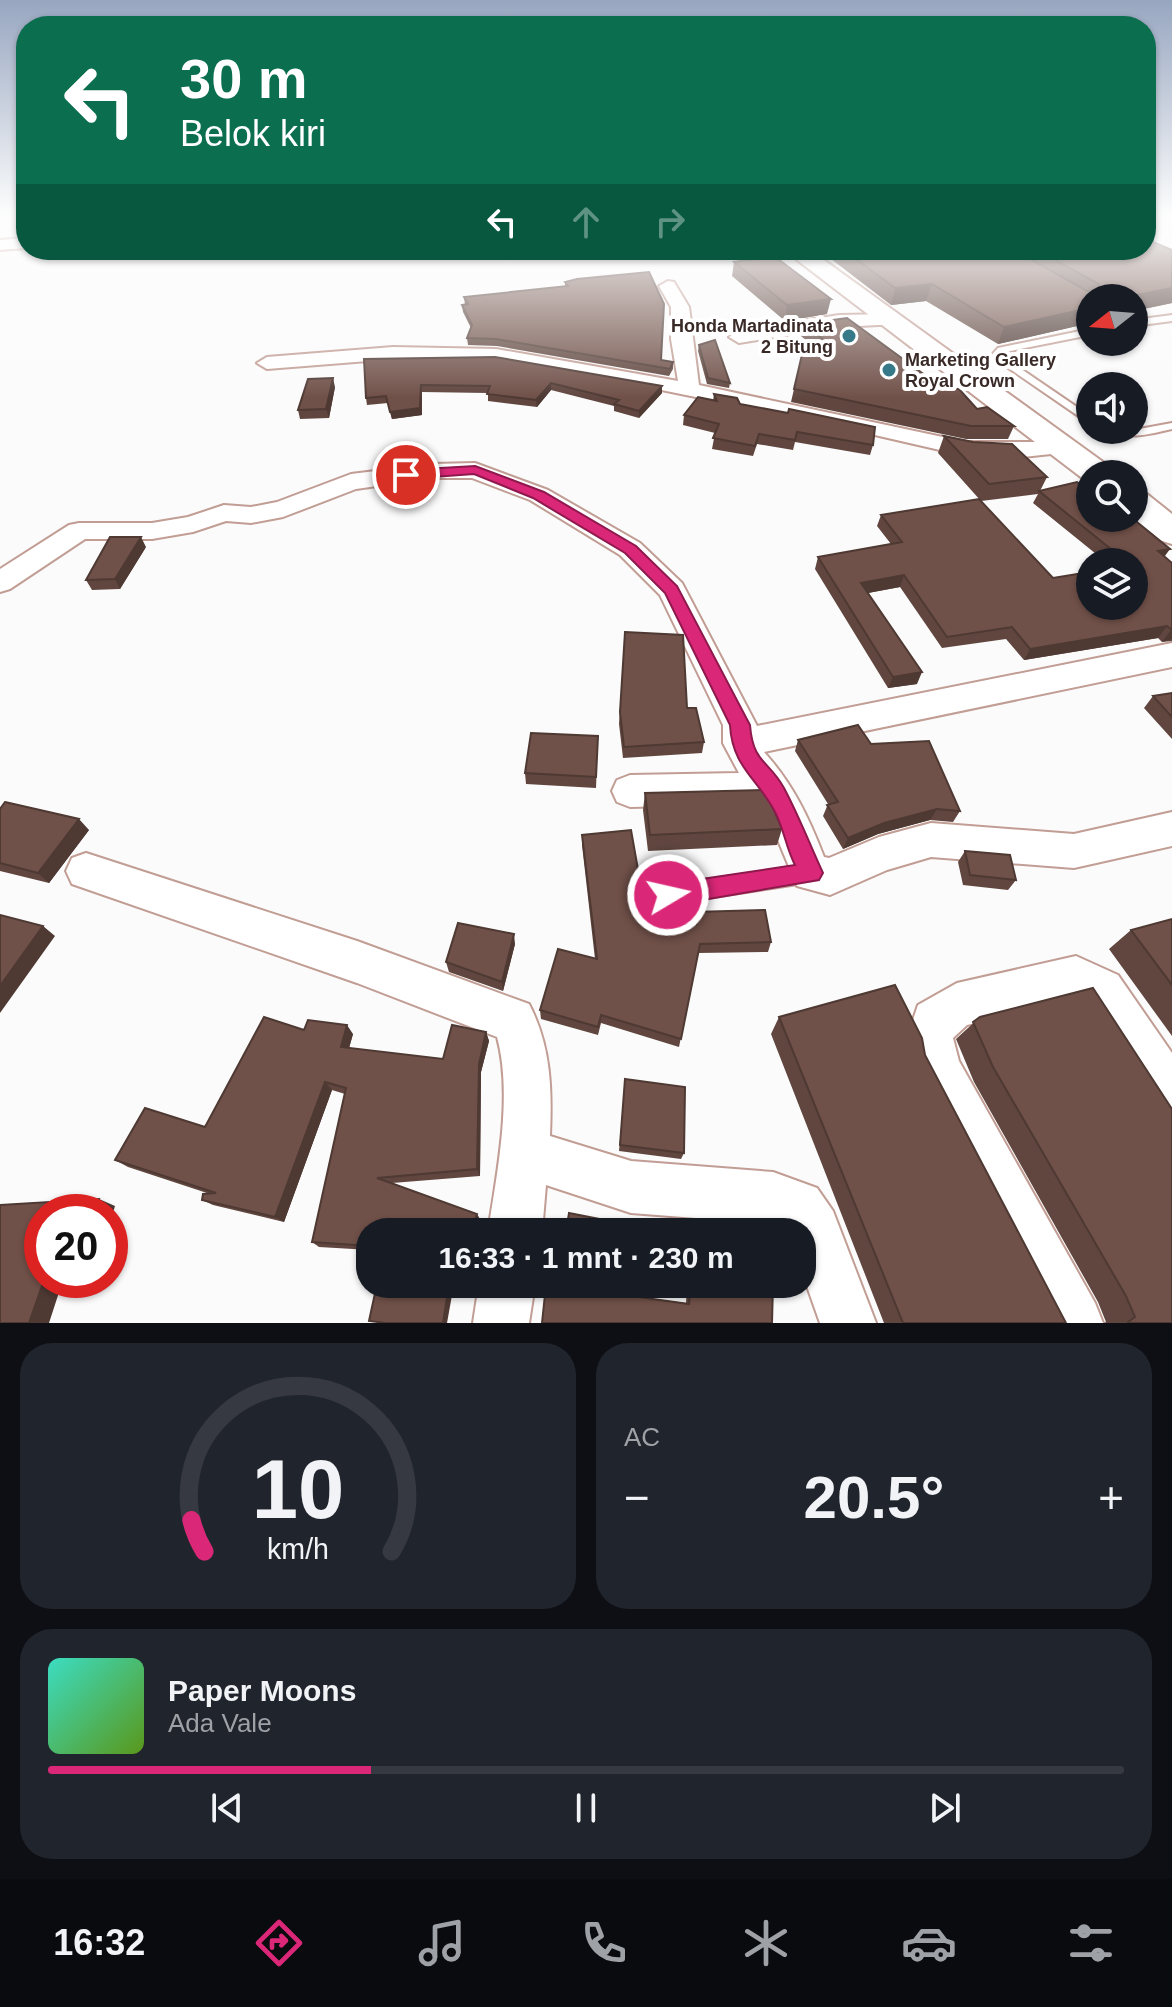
<!DOCTYPE html>
<html lang="id">
<head>
<meta charset="utf-8">
<style>
  :root { --surface:#171b24; --page:#20242c; --text:#f1f3f6; --muted:#9ea1a6; --line:#363941; --accent:#db2777 }
  body { margin:0; font-family:Helvetica,sans-serif; background:var(--page); color:var(--text); height:100vh; display:flex; flex-direction:column; font-size:30px; white-space:nowrap }
  * { box-sizing:border-box; margin:0 }
  p { font-size:26px; color:var(--muted) }
  .icon { flex:none; width:44px; height:44px; fill:none; stroke:currentColor; stroke-width:2; stroke-linecap:round; stroke-linejoin:round }
  .map { position:relative; height:1323px; overflow:hidden }
  .panel { display:flex; flex-direction:column; gap:20px; padding:20px; background:#0d0f14; flex:1 }
  .panel>* { flex:none }
  .top-card { position:absolute; left:16px; top:16px; width:1140px; height:244px; border-radius:32px; box-shadow:0 2px 6px #0004; background:#0b6e4f; color:#fff; overflow:hidden }
  .needle { width:52px; rotate:253deg }
  .tools { position:absolute; left:1076px; top:284px; display:grid; gap:16px }
  .tools a { display:grid; place-items:center; width:72px; height:72px; border-radius:50%; background:var(--surface); box-shadow:0 2px 6px #0004; font-size:40px }
  .speed { position:absolute; left:24px; top:1194px; display:flex; gap:16px; font-size:40px; font-weight:700; text-align:center }
  .speed>* { display:grid; place-content:center; width:104px; height:104px; border-radius:50%; background:var(--surface); box-shadow:0 2px 6px #0004; line-height:1 }
  .speed .limit { border:12px solid #d22; background:#fff; color:#111 }
  .pin { position:absolute; display:grid; place-items:center; width:68px; height:68px; color:#fff; margin:-34px; border:4px solid #fff; border-radius:50%; box-shadow:0 2px 8px #0007 }
  .me { position:absolute; width:88px; margin:-44px; rotate:81deg; stroke-linejoin:round; filter:drop-shadow(0 0 6px #0008) }
  .turn { display:flex; align-items:center; gap:28px; height:168px; padding:0 32px; font-size:36px }
  .turn .icon { width:104px; height:104px; stroke-width:2.5 }
  .turn b { display:block; font-size:56px; line-height:68px }
  .lanes { display:flex; align-items:center; height:76px; padding:0 32px; background:#0003; justify-content:center; gap:40px; direction:ltr }
  .lanes .off { opacity:.35 }
  .big { font-size:60px; font-weight:800; line-height:1.1 }
  .panel .tile { flex:1; display:flex; flex-direction:column; justify-content:center; gap:12px; min-width:0; padding:0 28px; border-radius:32px; background:var(--page) }
  .panel .dial { align-items:center; gap:0 }
  .dial svg { height:208px; overflow:visible; fill:none; stroke:var(--line); stroke-width:7; stroke-linecap:round; text-anchor:middle }
  .dial text { fill:var(--text); stroke:none }
  .song { display:flex; align-items:center; gap:24px }
  .cover { width:96px; height:96px; border-radius:12px; background:linear-gradient(135deg,hsl(170 70% 55%),hsl(90 70% 35%)) }
  .played { height:8px; border-radius:4px; background:linear-gradient(90deg,var(--accent) 30%,var(--line) 30%) }
  .keys { display:flex; justify-content:space-around; direction:ltr }
  .heat { display:flex; justify-content:space-between; align-items:center; font-size:44px; direction:ltr }
  .panel .tiles { flex:1; display:grid; gap:20px; grid-template-columns:1fr 1fr }
  .tile:last-child { grid-column:span 2 }
  .trip { position:absolute; left:356px; top:1218px; width:460px; height:80px; border-radius:32px; background:var(--surface); box-shadow:0 2px 6px #0004; font-weight:800; line-height:80px; text-align:center }
  .dock { display:flex; height:128px; justify-content:space-around; align-items:center; background:#090b0e; color:var(--muted) }
  .dock .icon { width:56px; height:56px }
  .dock .selected { color:var(--accent) }
  .dock b { font-size:36px; color:var(--text) }
  .map>svg:first-child { display:block }
  .lines { fill:none; stroke-linecap:round; stroke-linejoin:round }
  .service-casing { stroke:#c19d94; stroke-width:4 }
  .minor-casing { stroke:#c19d94; stroke-width:4 }
  .trunk-casing { stroke:#c19d94; stroke-width:4 }
  .service { fill:#fff; fill-rule:evenodd }
  .minor { fill:#fff; fill-rule:evenodd }
  .trunk { fill:#fff; fill-rule:evenodd }
  .wall { fill:#60463f }
  .shaded-wall { fill:#4e3933 }
  .building { fill:#705149; stroke:#4e3933; stroke-width:2 }
  .route { fill:#db2777; stroke:#8e194d; stroke-width:2 }
  .poi-dot { fill:#367a8a; stroke:#fff; stroke-width:3 }
  .labels { text-anchor:middle; stroke-width:8; stroke-linejoin:round; paint-order:stroke }
  .far-poi-label { font-size:18px; font-weight:bold; fill:#392a27; stroke:#fff; text-anchor:end }
</style>
</head>
<body>
<div class="map">
<svg width="1172" height="1323" viewBox="0 0 1172 1323">
  <rect width="100%" height="100%" fill="#fbfbfb"/>
  <g class="lines">
    <defs>
      <path id="service" d="M1172,315v6l-38,5v-6z
        M1090,329v6l-85,17 -3,4 88,60v8l-99,-68 7,-8z
        M1172,423v6c-19,4 -44,12 -61,1h23z
        M811,864l7,3 3,6 -3,6 -7,3 -143,22 -7,-2 -3,-7 3,-7 7,-2z"/>
      <path id="minor" d="M26,238v10l-26,2v-10z
        M668,281l6,1 15,25 10,78 267,57h104l4,5 -4,5 -57,6 -47,-2 -139,-32 -234,-48 -97,-15 -103,-2 -126,10 -10,-6 10,-6 126,-10 103,2 182,32 -7,-42v-32l-12,-21z
        M892,314l10,6 -3,4 -60,3 -100,16 -10,-6 10,-6 100,-16z
        M475,463l73,27 92,53 42,40 75,143 415,-83v24l-408,85c29,32 45,66 60,105l5,1 50,-21 52,-14 143,11 98,-22v34l-98,22 -143,-11 -44,13 -57,25 -33,-9 -34,-82 -133,3 -13,-5 -5,-11 5,-11 13,-5 109,-2 -16,-30v-18l-63,-130 -40,-40 -90,-55 -58,-22h-39l-77,11 -73,28 -32,6 -25,-2 -33,11 -41,7h-67l-75,50 -10,3v-23l69,-44 10,-2h73l36,-6 36,-12 27,2 26,-5 74,-28 82,-10z
        M86,853l271,88 172,63c22,42 23,85 21,132l81,25 142,11 44,16 16,23 43,112h-56l-18,-51v-40h-18l-11,-8 -142,-11 -85,-28 -4,47h-54c9,-59 25,-137 9,-195l-140,-54 -285,-99 -6,-13 6,-13z
        M1076,956l42,19 54,78v65l-17,-7 -69,-104 -12,-7 -107,25 -14,13 6,23 136,242 8,20h-59l-131,-254 -6,-31 11,-33 39,-22z
        M479,1284h56l-6,39h-56z"/>
      <path id="trunk" d="M784,250h26l300,217 5,7h-25v8l-4,-1z
        M1134,491l13,3 25,20v30l-13,-4 -27,-22z"/>
    </defs>
    <!-- service casing -->
    <use href="#service" class="service-casing"/>
    <!-- minor casing -->
    <use href="#minor" class="minor-casing"/>
    <!-- trunk casing -->
    <use href="#trunk" class="trunk-casing"/>
    <!-- service -->
    <use href="#service" class="service"/>
    <!-- minor -->
    <use href="#minor" class="minor"/>
    <!-- trunk -->
    <use href="#trunk" class="trunk"/>
  </g>
  <!-- wall -->
  <path class="wall" d="M822,250h350v53l-38,8v-13h-44v25l-92,21 -72,-43 -35,4 -69,-53z
    M734,262l93,52 -42,7 -53,-45z
    M565,282l96,78 12,2v7l-4,7 -172,-30 -29,-1 -1,-7 4,-10 -8,-16 -1,-7h3l-1,-8 101,-11z
    M804,324l140,65 33,20 37,17 -6,13h-42l-175,-37 12,-52 12,-2 -14,-12z
    M699,345l31,38 -1,5 -22,-4 -9,-33z
    M364,359l298,34 -23,25 -25,-7v-5l-63,-16 -14,17 -49,-6v-8l-66,-1v23l-30,4 -4,-16 -21,2 -1,-7z
    M335,387l-6,31 -29,1 -2,-9z
    M714,394l26,10 133,41 -3,10 -75,-13 -2,8 -36,-6 -4,12 -41,-7 3,-16 -32,-8 1,-10 29,-14z
    M944,436l103,41 -7,14 124,65 8,7v78l-10,1 -4,-4 -134,22 -18,-21 -64,9 -42,-61 -32,6 49,91 -29,4 -73,-119 3,-12 73,-13 -14,-18 4,-11 172,63 37,28 44,-44h-28l-73,-59 5,-9 -57,7 -43,-48z
    M146,547l-26,42 -28,1 -6,-10z
    M625,632l62,76 17,34 -2,11 -79,5 -4,-34z
    M1172,693v46l-28,-31 9,-12z
    M598,736l-2,52 -70,-4 -1,-11z
    M798,740l162,71 -7,11 -23,-2 -52,14 -35,15 -20,-33 5,-12 -33,-53z
    M645,793l137,36 -5,16 -129,6 -5,-41z
    M0,809l89,21 -40,53 -49,-12z
    M582,835l64,80 46,8 2,-11 77,30 -3,10 -70,1 -19,94 -78,-24 -3,12 -57,-16 -1,-9 55,-51 -13,-114z
    M965,851l51,29 -8,10 -45,-5 -5,-23z
    M1172,919v117l-63,-87 22,-19z
    M515,944l-12,47 -54,-19 -3,-10z
    M779,1017l146,38 141,268h-182l-113,-289z
    M980,1017l192,306h-68l2,-1 -8,-20 -124,-220 -18,-43z
    M304,1030l49,4 -4,14 94,11 43,-27 3,9 -8,31 -1,104 -88,7 88,36 -4,13h-106v18l-51,-3 -7,-5 33,-148 -13,-4 -48,132 -71,-17 -11,-5 8,-6 -82,-27 -13,-7 90,-33z
    M625,1079l59,74 -3,6 -62,-8z
    M687,1284h86l-1,39 -170,-31 84,11z"/>
  <!-- shaded-wall -->
  <path class="shaded-wall" d="M932,284l-6,17 -35,4 4,-17z
    M1172,288v15l-38,8v-13h-12z
    M831,299l-4,15 -42,7 2,-16z
    M1090,308v15l-92,21 6,-17z
    M333,378l2,9 -6,31 -3,-9z
    M551,383v7l-14,17 -1,-7z
    M421,385l1,30 -30,4 -2,-7z
    M662,386v7l-23,25v-7z
    M141,537l5,10 -26,42 -5,-10z
    M1170,549l-8,11 -4,-9z
    M904,575l-4,12 -43,8 4,-12z
    M1167,626l-9,12 -134,22 6,-11z
    M1171,630h1v9l-10,3z
    M922,672l-5,12 -29,4 5,-11z
    M937,809l-7,11 -52,14 -35,15 5,-11 36,-15z
    M79,819l10,11 -40,53 -11,-10z
    M43,926l12,10 -55,77v-27z
    M514,934l1,10 -12,47 -1,-9z
    M347,1025l6,9 -6,21 -6,-8z
    M486,1032l3,9 -8,31 -1,104 -3,-7 2,-105z
    M325,1082l7,8 -48,132 -9,-5z
    M99,1199l16,7 -5,16v-10h-15z
    M477,1214l3,5 -4,13h-5z
    M44,1280h19l-14,43h-20z
    M449,1284h5l-7,39h-4z"/>
  <!-- building -->
  <path class="building" d="M1146,239l26,11v38l-50,10h-32v10l-86,19 -72,-43 -37,4 -51,-38h170l82,46 4,-1 -1,-11 -62,-34h109z
    M774,256l57,43 -44,6 -53,-43z
    M649,272l15,32 -3,56 12,2 -3,7 -174,-30 -29,-1 5,-13 -10,-20 6,-1 -4,-7 104,-11 -3,-4 12,-3z
    M847,318l97,71h15l18,20 10,-2 27,19h-43l-177,-37 9,-39 27,-5 -26,-21z
    M715,340l15,43 -22,-5 -9,-33z
    M495,357l167,29 -23,25 -25,-7 5,-4 -68,-17 -15,17 -49,-6 3,-8 -69,-1 -1,23 -30,4 -4,-16 -20,2 -2,-39z
    M333,378l-7,31 -28,1 10,-31z
    M714,394l23,4 3,6 48,9 1,-4 86,18 -2,18 -76,-13 -2,8 -36,-6 -4,12 -42,-8 6,-14 -35,-9 14,-18 19,4z
    M944,436l29,6 39,2 35,33 -58,7z
    M1077,482l13,9v27h42l38,31 -12,2 14,12v67l-5,-4 -137,23 -18,-22 -65,10 -43,-62 -43,8 61,89 -29,5 -75,-120 84,-15 -21,-27 98,-16 74,79 37,-6v34h44v-44h-7l-88,-71z
    M110,537h31l-26,42 -29,1z
    M625,632l58,3 4,73h9l8,34 -80,5 -4,-35z
    M1172,693v24l-19,-21z
    M858,725l13,19 58,-3 31,70 -23,-2 -53,14 -36,15 -21,-33 11,-3 -40,-62z
    M531,733l67,3 -2,41 -71,-4z
    M766,790l16,39 -132,6 -5,-42z
    M5,802l74,17 -41,54 -38,-10v-54z
    M631,830l15,85 50,9 -2,-12 71,-2 6,32 -71,2 -19,95 -80,-24 -3,12 -58,-17 18,-61 39,10 -15,-124z
    M965,851l45,4 6,25 -46,-5z
    M0,915l43,11 -43,60z
    M1172,919v66l-41,-55z
    M458,923l56,11 -12,48 -56,-20z
    M895,985l27,53 3,17 141,268h-163l-124,-306z
    M1093,988l79,121v214h-44v-1l7,-5 -9,-21 -133,-229 -20,-45 7,-5z
    M264,1017l40,13 4,-10 39,5 -6,22 102,12 9,-34 34,7 -7,32 -2,105 -100,9 100,36 -6,18h-101v14l-58,-4 34,-154 -21,-6 -50,135 -73,-17 1,-6 13,-1 -101,-33 30,-52 60,19z
    M625,1079l60,8 -1,66 -64,-8z
    M99,1199l-4,13h-53v68h2l-15,43h-29v-118z
    M569,1213l41,8 -2,11h-42z
    M377,1284h72l-6,39h-57l-17,-2z
    M559,1284h44l-1,8 87,12 2,-20h82l-1,39h-230l4,-38 12,1z"/>
  <!-- sky -->
  <linearGradient id="sky" x2="0" y2="1"><stop stop-color="#97a6c0"/><stop offset="0.54" stop-color="#fdfdfd"/><stop offset="1" stop-color="#fdfdfd" stop-opacity="0"/></linearGradient>
  <rect width="1172" height="398" fill="url(#sky)"/>
  <!-- route -->
  <path class="route" d="M475,466l69,26 92,54 41,40 73,139c3,39 19,35 34,63 15,28 26,57 39,85l-4,7 -151,26 -8,-3 -4,-8 4,-7 8,-4 127,-19c-9,-17 -11,-36 -20,-53 -17,-33 -43,-45 -45,-87l-65,-132 -40,-40 -92,-55 -59,-24 -68,5 -7,-4 7,-5z"/>
  <!-- markers -->
  <g class="poi-dot">
    <circle cx="849" cy="336" r="8"/>
    <circle cx="889" cy="370" r="8"/>
  </g>
  <g class="labels">
    <!-- far-poi labels -->
    <g class="far-poi-label">
      <text x="833" y="332">Honda Martadinata<tspan x="833" dy="21">2 Bitung</tspan></text>
      <text x="905" y="366" text-anchor="start">Marketing Gallery<tspan x="905" dy="21">Royal Crown</tspan></text>
    </g>
  </g>
</svg>
<div class="tools">
<a><svg class="needle" viewBox="-14 -14 28 28"><path d="M0-13l5 13h-10z" fill="#e53935"/><path d="M0 13l5-13h-10z" fill="#9ea1a6"/></svg></a>
<a><svg class="icon" aria-label="sound" viewBox="0 0 24 24"><path d="M4 9h4l5-4v14l-5-4H4zM17 9q2 3 0 6"/></svg></a>
<a><svg class="icon" aria-label="search" viewBox="0 0 24 24"><circle cx="10" cy="10" r="6"/><path d="M15 15l6 6"/></svg></a>
<a><svg class="icon" aria-label="layers" viewBox="0 0 24 24"><path d="M12 4l9 5-9 5-9-5zM3 14l9 5 9-5"/></svg></a>
</div>
<div class="speed"><div class="limit">20</div></div>
<div class="pin" style="left:406px;top:475px;background:#d93025"><svg class="icon" aria-label="arrive" viewBox="0 0 24 24"><path d="M6 21V4h12l-3 4 3 4H6"/></svg></div>
<svg class="me" style="left:668px;top:895px" viewBox="-20 -20 40 40"><circle r="17" fill="#db2777" stroke="#fff" stroke-width="3"/><path d="M0-11L8 9 0 5-8 9z" fill="#fff"/></svg>
<div class="trip">16:33 · 1 mnt · 230 m</div>
<div class="top-card">
<div class="turn"><svg class="icon" aria-label="left" viewBox="0 0 24 24"><path d="M17 20v-9H6M10 6l-5 5 5 5"/></svg><div><b>30 m</b>Belok kiri</div></div>
<div class="lanes"><svg class="icon" aria-label="left" viewBox="0 0 24 24"><path d="M17 20v-9H6M10 6l-5 5 5 5"/></svg><svg class="icon off" aria-label="ahead" viewBox="0 0 24 24"><path d="M12 20V5M6 11l6-6 6 6"/></svg><svg class="icon off" aria-label="right" viewBox="0 0 24 24"><path d="M7 20v-9h11M14 6l5 5-5 5"/></svg></div>
</div>
</div>
<section class="panel">
<div class="tiles">
<div class="tile dial"><svg viewBox="0 0 100 80">
<path d="M14 69A42 42 0 1 1 86 69"/>
<path d="M14 69A42 42 0 0 1 9 57" stroke="#db2777"/>
<text x="50" y="56" font-size="32" font-weight="700">10</text>
<text x="50" y="72" font-size="11">km/h</text>
</svg></div>
<div class="tile"><p>AC</p>
<div class="heat"><a>−</a><b class="big">20.5°</b><a>+</a></div>
</div>
<div class="tile">
<div class="song"><i class="cover"></i><div><b>Paper Moons</b><p>Ada Vale</p></div></div>
<div class="played"></div>
<div class="keys"><svg class="icon" aria-label="previous" viewBox="0 0 24 24"><path d="M18 5L8 12l10 7zM5 5v14"/></svg><svg class="icon" aria-label="pause" viewBox="0 0 24 24"><path d="M8 5v14M16 5v14"/></svg><svg class="icon" aria-label="next" viewBox="0 0 24 24"><path d="M6 5l10 7-10 7zM19 5v14"/></svg></div>
</div>
</div>
</section>
<nav class="dock">
<b>16:32</b>
<svg class="icon selected" aria-label="directions" viewBox="0 0 24 24"><path d="M12 3l9 9-9 9-9-9zM9 14v-3h6M13 9l2 2-2 2"/></svg>
<svg class="icon" aria-label="music" viewBox="0 0 24 24"><path d="M9 18V5l10-2v13"/><circle cx="6" cy="18" r="3"/><circle cx="16" cy="16" r="3"/></svg>
<svg class="icon" aria-label="phone" viewBox="0 0 24 24"><path d="M5 4h4l2 5-3 2q2 4 5 5l2-3 5 2v4C11 20 4 13 5 4z"/></svg>
<svg class="icon" aria-label="climate" viewBox="0 0 24 24"><path d="M12 3v18M4 7l16 10M4 17L20 7"/></svg>
<svg class="icon" aria-label="car" viewBox="0 0 24 24"><path d="M5 17H2v-5l4-1 3-4h7l3 4 3 1v5h-3M9 17h6M6 11h13"/><circle cx="7" cy="17" r="2"/><circle cx="17" cy="17" r="2"/></svg>
<svg class="icon" aria-label="filters" viewBox="0 0 24 24"><path d="M4 7h16M4 17h16"/><circle cx="9" cy="7" r="2"/><circle cx="15" cy="17" r="2"/></svg>
</nav>
</body>
</html>
